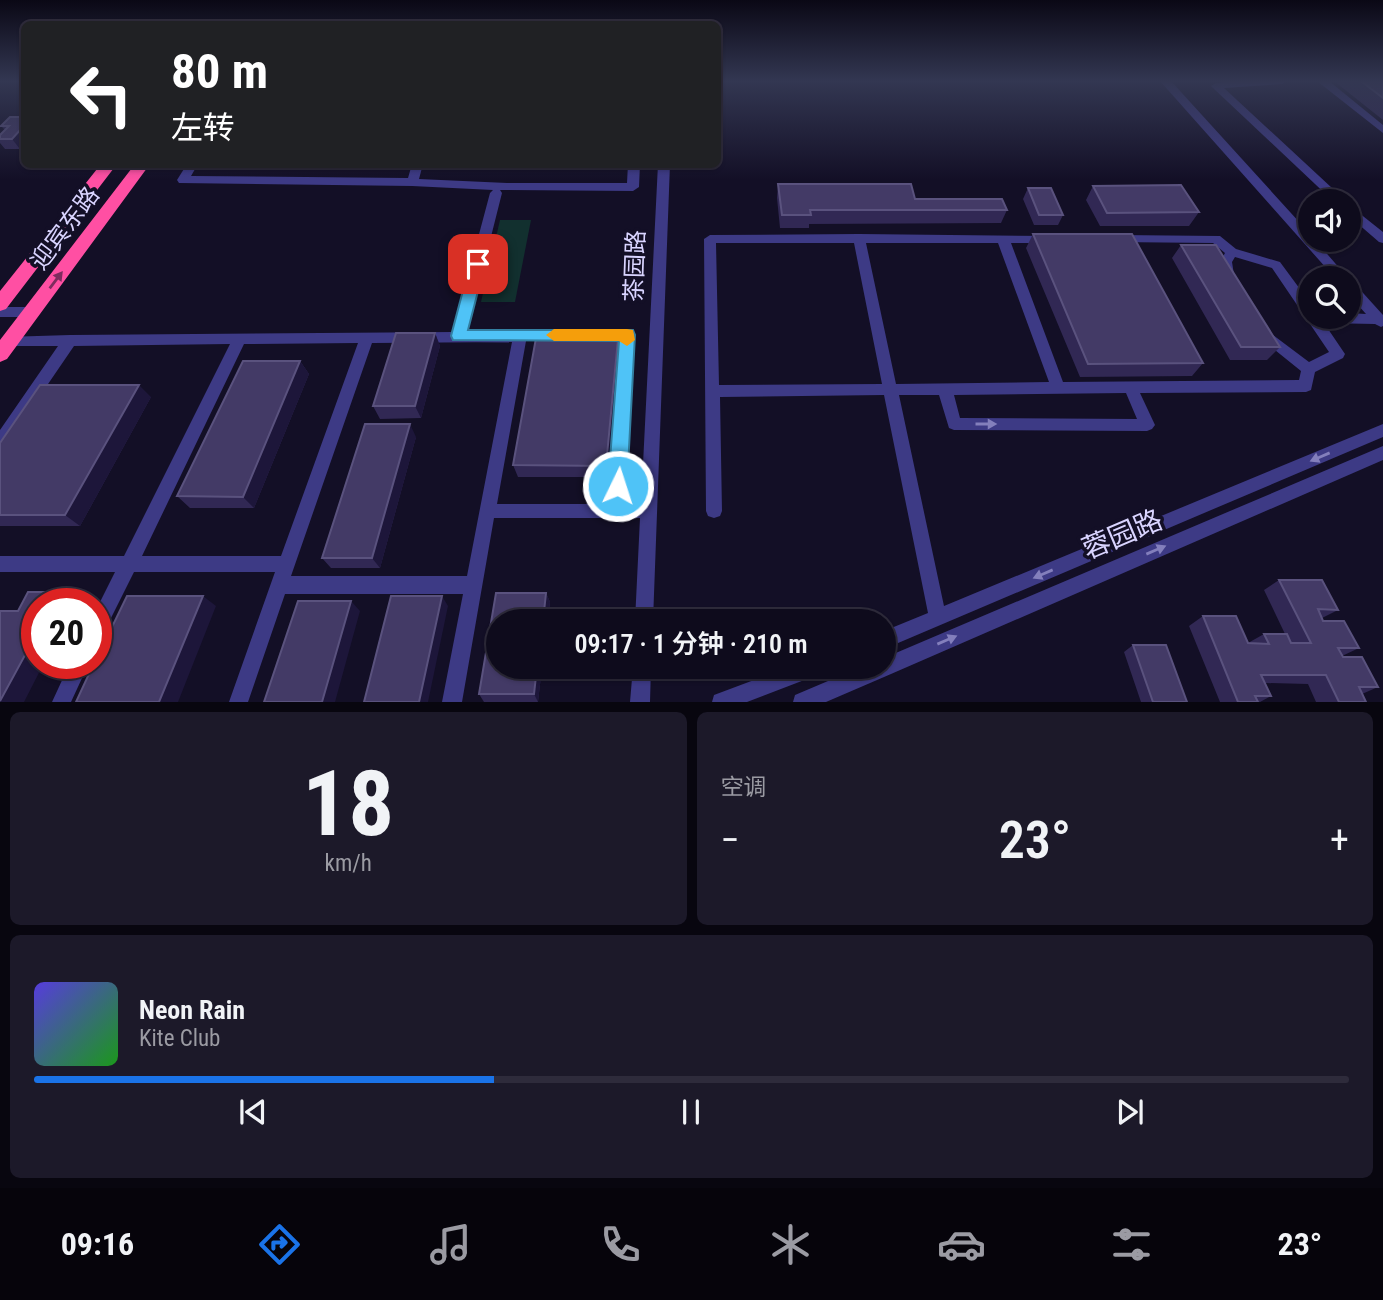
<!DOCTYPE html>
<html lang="zh">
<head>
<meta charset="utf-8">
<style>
  :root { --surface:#0e0b1c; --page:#1c1929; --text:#f1f3f6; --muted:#9b9ba3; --line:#2e2b3b; --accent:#1a73e8 }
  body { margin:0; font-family:"Roboto Condensed","Noto Sans SC",sans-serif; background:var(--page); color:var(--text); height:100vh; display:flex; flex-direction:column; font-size:26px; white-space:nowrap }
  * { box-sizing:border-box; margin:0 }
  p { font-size:23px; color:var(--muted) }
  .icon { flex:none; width:38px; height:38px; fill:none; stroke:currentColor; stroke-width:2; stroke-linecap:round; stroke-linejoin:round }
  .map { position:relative; height:702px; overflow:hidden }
  .details { display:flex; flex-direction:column; gap:10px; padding:10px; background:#08060f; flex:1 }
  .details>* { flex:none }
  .top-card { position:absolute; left:21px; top:21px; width:700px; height:147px; border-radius:10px; box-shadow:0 2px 5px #0004,0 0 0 2px var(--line); background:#202124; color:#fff; overflow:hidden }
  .buttons { position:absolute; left:1298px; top:189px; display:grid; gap:14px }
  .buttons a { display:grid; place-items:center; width:63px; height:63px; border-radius:50%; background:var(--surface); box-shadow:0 2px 5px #0004,0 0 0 2px var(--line); font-size:35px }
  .speed { position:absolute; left:21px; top:588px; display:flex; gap:14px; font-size:35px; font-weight:700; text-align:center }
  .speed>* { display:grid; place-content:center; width:91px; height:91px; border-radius:50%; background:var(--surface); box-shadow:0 2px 5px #0004,0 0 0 2px var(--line); line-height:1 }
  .speed .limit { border:10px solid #d22; background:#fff; color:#111 }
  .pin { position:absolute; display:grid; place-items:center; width:60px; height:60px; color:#fff; margin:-30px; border-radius:14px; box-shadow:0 4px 10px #0006 }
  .me { position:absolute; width:77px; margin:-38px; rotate:4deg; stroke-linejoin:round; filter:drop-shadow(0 0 5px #0008) }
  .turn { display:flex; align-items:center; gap:24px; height:147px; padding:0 35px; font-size:32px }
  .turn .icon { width:91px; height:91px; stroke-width:2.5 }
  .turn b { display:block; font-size:49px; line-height:60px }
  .big { font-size:52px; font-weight:600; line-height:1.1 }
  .details .card { flex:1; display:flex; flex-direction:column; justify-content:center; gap:10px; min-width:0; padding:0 24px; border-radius:10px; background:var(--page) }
  .details .dial { align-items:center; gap:0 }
  .dial b { font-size:91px; line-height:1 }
  .song { display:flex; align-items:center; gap:21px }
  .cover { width:84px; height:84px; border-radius:10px; background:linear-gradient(135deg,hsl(250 70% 55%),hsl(120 70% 35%)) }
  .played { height:7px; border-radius:4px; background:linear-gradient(90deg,var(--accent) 35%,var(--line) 35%) }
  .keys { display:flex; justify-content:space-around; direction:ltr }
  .heat { display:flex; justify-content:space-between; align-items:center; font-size:38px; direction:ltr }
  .details .tiles { flex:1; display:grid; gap:10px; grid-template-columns:1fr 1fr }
  .card:last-child { grid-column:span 2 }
  .trip { position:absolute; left:486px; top:609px; width:410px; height:70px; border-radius:35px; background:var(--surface); box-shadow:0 2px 5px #0004,0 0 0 2px var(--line); font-weight:600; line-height:70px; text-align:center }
  .tab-bar { display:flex; height:112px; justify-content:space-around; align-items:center; background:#06040b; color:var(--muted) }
  .tab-bar .icon { width:49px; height:49px }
  .tab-bar .on { color:var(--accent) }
  .tab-bar b { font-size:32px; color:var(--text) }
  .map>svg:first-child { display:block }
  .green { fill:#12302f }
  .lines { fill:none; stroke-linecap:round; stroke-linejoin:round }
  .minor { fill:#3d3a85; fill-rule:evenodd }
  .highway { fill:#ff4fa3; fill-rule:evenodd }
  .wall { fill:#312854 }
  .shaded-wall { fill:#1d163a }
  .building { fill:#433a66; stroke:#5a527e; stroke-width:2 }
  .oneway { fill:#7d2c5e }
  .oneway2 { fill:#837fbc }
  .route { fill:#4fc3f7; stroke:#337fa1; stroke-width:2 }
  .slow { fill:#f59e0b }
  .labels { text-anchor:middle; stroke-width:7; stroke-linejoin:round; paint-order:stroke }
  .street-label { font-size:24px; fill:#d9d4ff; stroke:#130f26 }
  .near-street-label { font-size:28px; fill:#d9d4ff; stroke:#130f26 }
</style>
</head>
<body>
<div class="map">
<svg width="1383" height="702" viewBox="0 0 1383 702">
  <rect width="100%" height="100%" fill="#130f26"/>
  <!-- green -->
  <path class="green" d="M500,220h31l-16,82h-34z"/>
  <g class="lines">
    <!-- minor -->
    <path class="minor" d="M1160,81h11l140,154v5h4l33,38h-13z
      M1237,81h50l-5,3 -58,4 122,113h-13l-122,-115 5,-3z
      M1317,81h12l54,44v8z
      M187,164h11l-7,12 217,2 4,-14h11l-4,15 88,4h120l1,-19h12l-1,23 -6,4 -133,-1 2,3 -35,139 165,-1 2,4 -9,169h16l17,-340h12l-17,457h-18l5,-103h-146l-32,184h-20l21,-108h-178l-37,108h-19l46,-130h-141l-32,64 -6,3v-29l19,-38h-115v-16h124l106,-212 -156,2 -69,101 -5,2v-19l58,-84h-48l-5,-1 -2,-4 2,-4 65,-2 383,-3 37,-139 3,-3 -81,-4 -233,-3 -2,-3zM620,340l-12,164h-111l29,-163zM512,342l-45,234h-176l81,-233zM358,343l-77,213h-139l102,-212z
      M1349,205l34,27v11l-4,-1 -30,-26z
      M859,234l193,2 2,3 -2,3 -4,1h-37l52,139 236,-2 2,-9 -41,-33 -2,-4 7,-5 44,33 20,-10 -57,-84 -37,-11 -3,5 3,19 -6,5 -6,-5 -3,-19 5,-9 -12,-10 -99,-1 -2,-3 2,-3 4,-1 102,1 16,13 44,13 31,42v13h38v-4l17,1 -17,-19v-14l5,2 29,32v11l-2,1 -6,-3 -51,-1 21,31 -2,4 -28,14 -4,18 -5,2 -166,1 15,32 -3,4 -5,2 -193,-1 -5,-2 -10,-33h-40l45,211 439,-182v13l-499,212v-18l44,-18 -44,-218 -164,2 2,114 -2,5 -6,2 -6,-2 -2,-5 -2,-272 6,-4zM716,243h138l28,141 -163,1zM866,243h132l51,139 -153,2zM1126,393l11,26 -177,-1 -6,-23z
      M0,307h32l7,5 -7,5h-32z
      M1383,446v14l-492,214 -65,28h-33l2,-7 66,-28h23v-9z
      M70,663h19l-18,39h-19z
      M633,667h18l-1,35h-20z
      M789,667h33l-2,7 -73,28h-35l2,-7z"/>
    <!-- highway -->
    <path class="highway" d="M101,164h16l-111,145 -6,2v-20z
      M135,164h15l-143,195 -7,3v-22z"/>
  </g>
  <!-- wall -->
  <path class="wall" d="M1334,81h49v39z
    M24,115v29l-4,5h-15l-5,-6v-8l5,-5 -4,-4 21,-9z
    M278,164h33l-2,3h-30z
    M778,184l137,15 92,11 -6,13 -192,1v4h-29l-3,-30z
    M1093,186l106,26 -10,14h-89l-14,-26z
    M1028,188l35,27 -5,10h-24l-11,-26z
    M1033,234l170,129 -11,13 -112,1 -54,-129z
    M1181,245l99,102 -13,13h-37l-58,-102z
    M435,333l5,13 -19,72 -41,1 -7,-13z
    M618,339l1,13 -10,125h-91l-5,-12z
    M300,361l9,13 -55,134h-64l-13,-12z
    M151,397l-71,129h-80v-83z
    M416,437l-36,131h-49l-9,-10z
    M1279,580l59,30 -16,8 1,3 36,27 -17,8 36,31 -16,7 4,8h-50l-8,-18 -43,-1 6,13 -11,6h-40l-31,-76 14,-10 45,27 16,-9h21l-21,-44z
    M496,593h50l4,9 -2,19h-49v46h43l-4,35h-54l-5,-8z
    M1133,645l54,57h-46l-17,-50z"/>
  <!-- shaded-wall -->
  <path class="shaded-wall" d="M21,129l3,3v12l-4,5 -8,-10z
    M435,333l5,13 -19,72 -6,-12z
    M618,339l1,13 -10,125 -3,-11z
    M300,361l9,13 -55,134 -11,-11z
    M139,385l12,12 -71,129 -15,-11z
    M410,424l6,13 -36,131 -8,-10z
    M59,592l17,10 -1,2h-22z
    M546,593l4,9 -2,19h-5z
    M203,596l13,10 -38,96h-19z
    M442,596l6,10 -20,96h-9z
    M351,601l9,10 -25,91h-13z
    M37,633v30h7l-20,39h-24z
    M537,667h5l-4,35 -4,-8z"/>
  <!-- building -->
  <path class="building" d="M1361,81h22v17z
    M24,115v14h-3l-9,10h-12v-4l9,-9h-8l9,-9h12z
    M778,184h133l4,15h87l5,11h-197l1,5h-29z
    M1181,185l18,27 -92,1 -14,-27z
    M1028,188h23l12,27h-24z
    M1033,234h99l71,129 -115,1z
    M1181,245h35l64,102h-39z
    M396,333h39l-20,73h-42z
    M536,338l82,1 -12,127 -93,-1z
    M243,361h57l-57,136 -66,-1z
    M40,385h99l-74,130h-65v-72z
    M365,424h45l-38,134h-50z
    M1279,580h43l16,30 -20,-1 5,12h21l15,27h-21l5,9h19l16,30h-19l7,15h-27l-13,-27h-65l10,21h-16l3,6h-20l-35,-86h33l12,27 21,1 -5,-10h23l4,9h20z
    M28,592h31l-6,12h-16v29l-37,68v-90h18z
    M496,593h50l-3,28h-44v46h38l-3,27h-55z
    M127,596h76l-44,106h-83l18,-39h2v-3z
    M391,596h51l-23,106h-55z
    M298,601h53l-29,101h-58z
    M1133,645h33l21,57h-34z"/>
  <!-- one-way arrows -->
  <defs><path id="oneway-solid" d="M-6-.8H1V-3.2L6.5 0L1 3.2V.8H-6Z" transform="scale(1.75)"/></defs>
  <use class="oneway" href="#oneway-solid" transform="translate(56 280) rotate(-53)"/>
  <g class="oneway2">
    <use href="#oneway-solid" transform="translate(986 424)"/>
    <use href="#oneway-solid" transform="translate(1320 457) rotate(157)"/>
    <use href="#oneway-solid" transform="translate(1156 550) rotate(-23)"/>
    <use href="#oneway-solid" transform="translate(1043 574) rotate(157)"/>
    <use href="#oneway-solid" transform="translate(947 640) rotate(-23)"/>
  </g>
  <!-- sky -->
  <linearGradient id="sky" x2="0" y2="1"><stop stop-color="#0a0815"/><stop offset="0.45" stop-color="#333752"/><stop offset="1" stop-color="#333752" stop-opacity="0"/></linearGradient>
  <rect width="1383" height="180" fill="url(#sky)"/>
  <!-- route -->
  <path class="route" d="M478,259l7,5 -17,66h165l2,5 -8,151 -3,6 -6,2 -7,-2 -3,-6 11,-145 -166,-1 -2,-4 19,-72z"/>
  <!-- slow -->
  <path class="slow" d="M554,329h73l6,1 2,10 -8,6 -8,-5h-65l-8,-6z"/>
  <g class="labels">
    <!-- street labels -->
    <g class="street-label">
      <text transform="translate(65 228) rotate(-53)" y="8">迎宾东路</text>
      <text transform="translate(635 266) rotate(-88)" y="8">茶园路</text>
    </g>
    <!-- near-street labels -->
    <g class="near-street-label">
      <text transform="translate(1122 534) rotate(-23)" y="10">蓉园路</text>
    </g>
  </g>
</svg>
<div class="buttons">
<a><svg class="icon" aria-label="sound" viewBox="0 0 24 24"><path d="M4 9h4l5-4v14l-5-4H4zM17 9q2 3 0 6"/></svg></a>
<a><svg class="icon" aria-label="search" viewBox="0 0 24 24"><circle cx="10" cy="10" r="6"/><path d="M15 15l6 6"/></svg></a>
</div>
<div class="speed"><div class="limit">20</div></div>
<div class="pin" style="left:478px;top:264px;background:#d93025"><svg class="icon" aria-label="arrive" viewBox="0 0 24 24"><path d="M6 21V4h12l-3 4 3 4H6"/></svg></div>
<svg class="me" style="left:618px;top:486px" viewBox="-20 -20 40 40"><circle r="17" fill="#4fc3f7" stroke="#fff" stroke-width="3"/><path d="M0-11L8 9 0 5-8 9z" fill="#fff"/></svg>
<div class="trip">09:17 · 1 分钟 · 210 m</div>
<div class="top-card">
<div class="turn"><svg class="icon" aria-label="left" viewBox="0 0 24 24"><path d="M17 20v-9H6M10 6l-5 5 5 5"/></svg><div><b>80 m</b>左转</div></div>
</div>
</div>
<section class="details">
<div class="tiles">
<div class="card dial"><b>18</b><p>km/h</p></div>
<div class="card"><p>空调</p>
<div class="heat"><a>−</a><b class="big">23°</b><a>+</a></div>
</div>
<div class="card">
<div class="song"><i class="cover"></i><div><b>Neon Rain</b><p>Kite Club</p></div></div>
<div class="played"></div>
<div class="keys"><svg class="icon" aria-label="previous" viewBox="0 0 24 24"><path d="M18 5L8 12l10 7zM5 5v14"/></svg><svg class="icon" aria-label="pause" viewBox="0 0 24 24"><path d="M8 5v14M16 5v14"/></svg><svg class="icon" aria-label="next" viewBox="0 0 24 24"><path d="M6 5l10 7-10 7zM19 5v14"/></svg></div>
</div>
</div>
</section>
<nav class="tab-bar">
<b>09:16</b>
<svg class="icon on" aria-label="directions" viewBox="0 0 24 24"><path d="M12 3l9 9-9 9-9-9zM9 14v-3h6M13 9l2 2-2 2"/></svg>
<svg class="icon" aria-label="music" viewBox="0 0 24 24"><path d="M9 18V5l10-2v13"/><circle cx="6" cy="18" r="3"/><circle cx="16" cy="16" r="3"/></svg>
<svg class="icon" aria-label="phone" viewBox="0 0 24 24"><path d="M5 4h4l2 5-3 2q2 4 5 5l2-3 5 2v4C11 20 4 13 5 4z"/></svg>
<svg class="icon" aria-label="climate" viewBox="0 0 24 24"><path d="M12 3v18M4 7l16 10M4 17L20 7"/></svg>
<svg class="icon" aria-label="car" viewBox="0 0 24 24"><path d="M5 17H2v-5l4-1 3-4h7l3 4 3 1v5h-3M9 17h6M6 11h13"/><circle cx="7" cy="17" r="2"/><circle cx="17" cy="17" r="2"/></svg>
<svg class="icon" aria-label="filters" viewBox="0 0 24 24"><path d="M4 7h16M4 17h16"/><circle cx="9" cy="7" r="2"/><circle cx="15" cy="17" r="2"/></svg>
<b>23°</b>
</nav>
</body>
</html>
